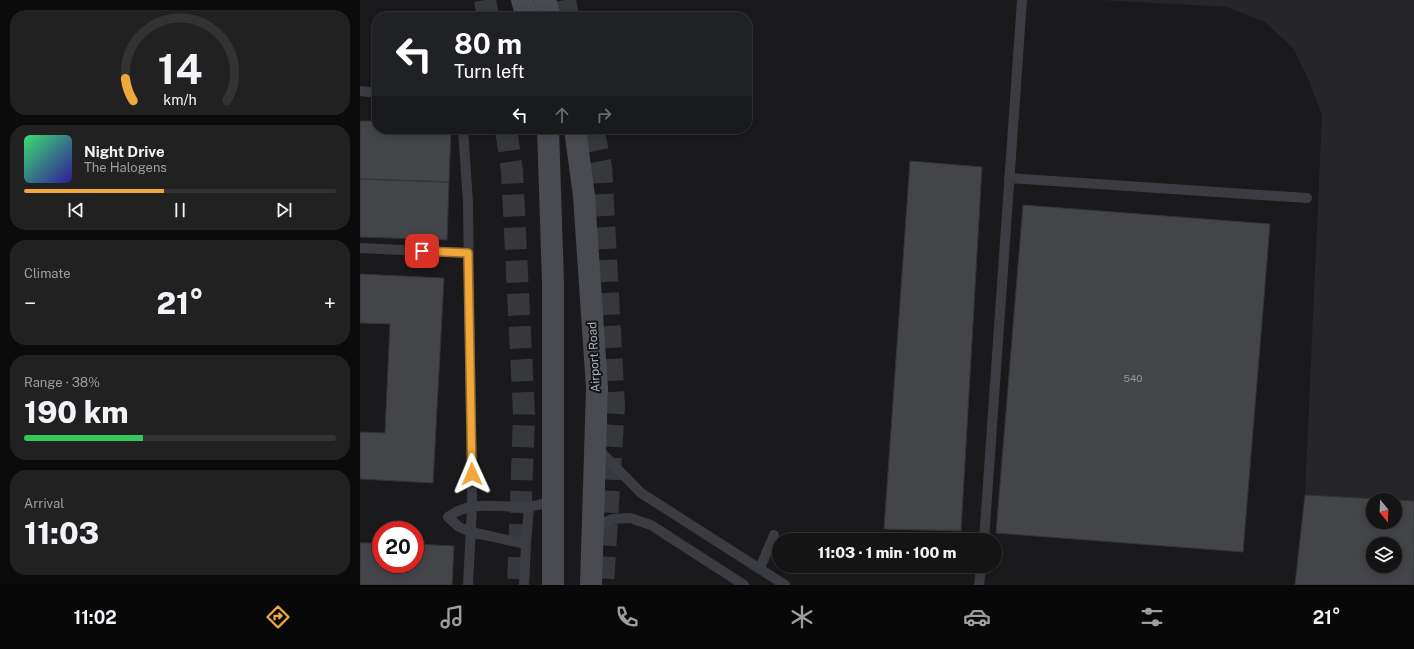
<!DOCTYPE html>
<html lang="en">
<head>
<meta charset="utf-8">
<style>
  :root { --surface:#141415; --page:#212122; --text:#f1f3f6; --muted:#9d9ea0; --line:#333334; --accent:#f0a83d }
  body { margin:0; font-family:"Public Sans",sans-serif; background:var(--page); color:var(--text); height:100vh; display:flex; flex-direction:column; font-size:15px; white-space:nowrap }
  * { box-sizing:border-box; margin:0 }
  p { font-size:13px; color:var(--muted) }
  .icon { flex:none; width:22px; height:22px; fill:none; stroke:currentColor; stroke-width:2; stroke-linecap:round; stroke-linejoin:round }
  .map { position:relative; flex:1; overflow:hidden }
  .details { display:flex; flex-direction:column; gap:10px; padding:10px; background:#0b0b0c; width:360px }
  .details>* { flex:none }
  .banner { position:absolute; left:12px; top:12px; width:380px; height:122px; border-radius:16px; box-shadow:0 2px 10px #0003,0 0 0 1px var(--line); background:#202124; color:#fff; overflow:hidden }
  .needle { width:26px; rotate:161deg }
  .controls { position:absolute; left:1006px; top:493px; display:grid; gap:8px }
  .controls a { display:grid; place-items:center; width:36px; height:36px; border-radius:50%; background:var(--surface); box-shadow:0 2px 10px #0003,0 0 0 1px var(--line); font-size:20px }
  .speed { position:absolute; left:12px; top:521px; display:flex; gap:8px; font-size:20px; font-weight:700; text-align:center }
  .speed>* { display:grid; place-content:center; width:52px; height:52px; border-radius:50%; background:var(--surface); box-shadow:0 2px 10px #0003,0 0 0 1px var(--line); line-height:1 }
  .speed .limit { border:6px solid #d22; background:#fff; color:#111 }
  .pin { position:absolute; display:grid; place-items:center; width:34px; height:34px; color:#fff; margin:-17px; border-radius:8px; box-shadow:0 2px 6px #0006 }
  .me { position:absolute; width:44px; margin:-22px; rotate:359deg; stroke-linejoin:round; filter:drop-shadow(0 0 3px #0008) }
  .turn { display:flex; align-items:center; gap:14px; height:84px; padding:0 16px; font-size:18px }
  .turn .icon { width:52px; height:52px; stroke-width:2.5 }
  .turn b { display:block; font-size:28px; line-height:34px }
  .lanes { display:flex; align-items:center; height:38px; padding:0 16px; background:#0003; justify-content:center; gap:20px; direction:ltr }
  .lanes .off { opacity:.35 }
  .big { font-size:30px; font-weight:800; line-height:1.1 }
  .details .widget { flex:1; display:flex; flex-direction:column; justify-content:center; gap:6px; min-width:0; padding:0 14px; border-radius:16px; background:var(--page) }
  .details .dial { align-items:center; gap:0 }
  .dial svg { height:104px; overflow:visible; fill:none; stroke:var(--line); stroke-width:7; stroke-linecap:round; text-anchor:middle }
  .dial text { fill:var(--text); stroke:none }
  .song { display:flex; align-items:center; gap:12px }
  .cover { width:48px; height:48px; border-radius:6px; background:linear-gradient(135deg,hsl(140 70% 55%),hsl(250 70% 35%)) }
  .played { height:4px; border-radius:2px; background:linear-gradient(90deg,var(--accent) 45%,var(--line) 45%) }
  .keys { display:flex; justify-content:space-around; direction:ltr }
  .heat { display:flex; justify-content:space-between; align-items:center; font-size:22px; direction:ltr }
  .charge { height:6px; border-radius:3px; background:linear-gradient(90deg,#34c759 38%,var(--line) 0) }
  .trip { position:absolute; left:412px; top:533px; width:230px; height:40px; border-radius:20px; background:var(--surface); box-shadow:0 2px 10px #0003,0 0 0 1px var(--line); font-weight:800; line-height:40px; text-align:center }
  .menu { display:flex; height:64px; justify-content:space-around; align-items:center; background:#080808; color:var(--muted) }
  .menu .icon { width:28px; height:28px }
  .menu .active { color:var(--accent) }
  .menu b { font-size:18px; color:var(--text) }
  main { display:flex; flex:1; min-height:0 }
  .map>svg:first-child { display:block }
  .built { fill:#262629 }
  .building { fill:#444549; stroke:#343438; fill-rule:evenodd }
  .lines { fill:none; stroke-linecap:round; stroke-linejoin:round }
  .highway-tunnel { stroke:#37383c; stroke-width:22; stroke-dasharray:22 11; stroke-linecap:butt }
  .lane { stroke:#3b3c41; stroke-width:10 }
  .secondary { stroke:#494b51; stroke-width:22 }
  .route-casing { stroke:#9c6d28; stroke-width:10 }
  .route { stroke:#f0a83d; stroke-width:7 }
  .labels { text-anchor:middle; stroke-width:4; stroke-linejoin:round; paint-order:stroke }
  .number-label { font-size:10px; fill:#92979e }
  .street-label { font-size:12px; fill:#acb2bb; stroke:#151517 }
</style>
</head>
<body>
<main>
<section class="details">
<div class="widget dial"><svg viewBox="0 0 100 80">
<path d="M14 69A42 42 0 1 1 86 69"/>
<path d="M14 69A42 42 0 0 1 8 52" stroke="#f0a83d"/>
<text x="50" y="56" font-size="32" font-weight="700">14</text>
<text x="50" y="72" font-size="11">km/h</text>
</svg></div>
<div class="widget">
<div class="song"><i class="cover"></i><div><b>Night Drive</b><p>The Halogens</p></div></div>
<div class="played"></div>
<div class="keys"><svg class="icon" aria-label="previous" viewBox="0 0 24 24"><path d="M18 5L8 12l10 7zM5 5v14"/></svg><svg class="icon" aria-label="pause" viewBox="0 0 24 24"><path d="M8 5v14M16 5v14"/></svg><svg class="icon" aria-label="next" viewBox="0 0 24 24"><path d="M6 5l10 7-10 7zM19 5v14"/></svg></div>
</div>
<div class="widget"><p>Climate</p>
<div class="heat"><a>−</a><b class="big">21°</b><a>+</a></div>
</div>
<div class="widget"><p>Range · 38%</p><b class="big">190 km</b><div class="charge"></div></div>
<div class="widget"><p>Arrival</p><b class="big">11:03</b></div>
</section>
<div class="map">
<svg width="1054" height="585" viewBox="0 0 1054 585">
  <rect width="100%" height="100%" fill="#1a1a1c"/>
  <!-- built -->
  <path class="built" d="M740,0h314v501l-109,-6 17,-380 -13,-34 -16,-33 -28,-26 -38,-15z"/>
  <!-- building -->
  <path class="building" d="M0,121h17v8h74l-2,53 -89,-3z
    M550,161l72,6 -21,364 -77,-2z
    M0,179l89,3 -2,58 -87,-3z
    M663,205l247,19 -27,328 -247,-19z
    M0,274l84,4 -11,205 -73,-4v-47l25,1 5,-109 -30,-1z
    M945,495l109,6v84h-119zM1013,500h22v22h-22zM1013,544h22v22h-22z
    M0,543h21v21h34v-20l39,2 -2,39h-92z"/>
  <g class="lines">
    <!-- highway-tunnel -->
    <path class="highway-tunnel" d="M125,0l3,17
      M205,0l3,17
      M146,129l6,42 12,243 -6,171
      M233,129l8,37 13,240 -11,179"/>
    <!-- lane -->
    <path class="lane" d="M0,91l17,2
      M103,129l5,74 4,303 -4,79
      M649,178l298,20
      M0,248l108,5
      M237,448l44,45 144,92
      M233,530l5,-5 15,-6 17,-1 21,7 93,60
      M624,540l38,-540
      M166,544l3,-37
      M400,568l14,-33
      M164,585l2,-41 -55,-12 -12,-5 -11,-10c24,-18 51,-9 79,-10 9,-1 18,-4 27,-6
      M619,585l2,-19"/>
    <!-- secondary -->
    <path class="secondary" d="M162,0l5,17
      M185,0l5,17
      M188,129l5,154v302
      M215,129l9,67 13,192 -6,197"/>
  </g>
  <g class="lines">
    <defs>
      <path id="route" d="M62,251l46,2 4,221"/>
    </defs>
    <!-- route casing -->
    <use href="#route" class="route-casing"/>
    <!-- route -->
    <use href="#route" class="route"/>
  </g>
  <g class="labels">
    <!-- number labels -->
    <g class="number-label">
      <text x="773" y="382">540</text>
    </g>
    <!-- street labels -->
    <g class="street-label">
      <text transform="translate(234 357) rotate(-93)" y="4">Airport Road</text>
    </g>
  </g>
</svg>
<div class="controls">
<a><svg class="needle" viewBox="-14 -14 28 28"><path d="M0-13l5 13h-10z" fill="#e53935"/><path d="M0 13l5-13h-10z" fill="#9d9ea0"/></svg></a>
<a><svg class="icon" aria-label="layers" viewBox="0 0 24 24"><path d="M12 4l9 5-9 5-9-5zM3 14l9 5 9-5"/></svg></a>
</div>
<div class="speed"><div class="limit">20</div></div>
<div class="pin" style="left:62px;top:251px;background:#d93025"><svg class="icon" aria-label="arrive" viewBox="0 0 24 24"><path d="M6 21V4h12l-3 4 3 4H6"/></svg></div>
<svg class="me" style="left:112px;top:474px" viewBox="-20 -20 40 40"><path d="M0-17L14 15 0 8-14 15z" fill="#f0a83d" stroke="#fff" stroke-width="4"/></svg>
<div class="trip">11:03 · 1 min · 100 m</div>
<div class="banner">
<div class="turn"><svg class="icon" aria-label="left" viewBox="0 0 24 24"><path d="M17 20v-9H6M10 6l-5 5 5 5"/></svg><div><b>80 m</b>Turn left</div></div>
<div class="lanes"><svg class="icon" aria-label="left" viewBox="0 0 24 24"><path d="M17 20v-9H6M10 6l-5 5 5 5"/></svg><svg class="icon off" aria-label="ahead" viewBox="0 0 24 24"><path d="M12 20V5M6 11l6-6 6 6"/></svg><svg class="icon off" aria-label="right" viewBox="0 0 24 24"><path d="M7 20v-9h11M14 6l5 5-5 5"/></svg></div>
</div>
</div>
</main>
<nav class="menu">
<b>11:02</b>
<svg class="icon active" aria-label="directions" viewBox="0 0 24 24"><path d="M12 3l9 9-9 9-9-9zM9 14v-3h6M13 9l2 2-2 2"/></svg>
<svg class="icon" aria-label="music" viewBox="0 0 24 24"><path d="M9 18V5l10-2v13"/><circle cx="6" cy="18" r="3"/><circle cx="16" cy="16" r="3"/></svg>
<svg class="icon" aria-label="phone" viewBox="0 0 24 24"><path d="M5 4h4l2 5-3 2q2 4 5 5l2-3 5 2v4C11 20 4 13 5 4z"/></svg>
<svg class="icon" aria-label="climate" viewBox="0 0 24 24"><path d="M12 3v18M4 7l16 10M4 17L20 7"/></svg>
<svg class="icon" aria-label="car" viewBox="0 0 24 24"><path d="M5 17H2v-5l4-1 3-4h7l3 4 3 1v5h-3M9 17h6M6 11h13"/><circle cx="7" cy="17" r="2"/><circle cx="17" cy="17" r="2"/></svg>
<svg class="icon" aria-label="filters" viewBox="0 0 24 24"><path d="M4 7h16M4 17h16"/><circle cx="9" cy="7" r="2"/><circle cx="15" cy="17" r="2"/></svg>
<b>21°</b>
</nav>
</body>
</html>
